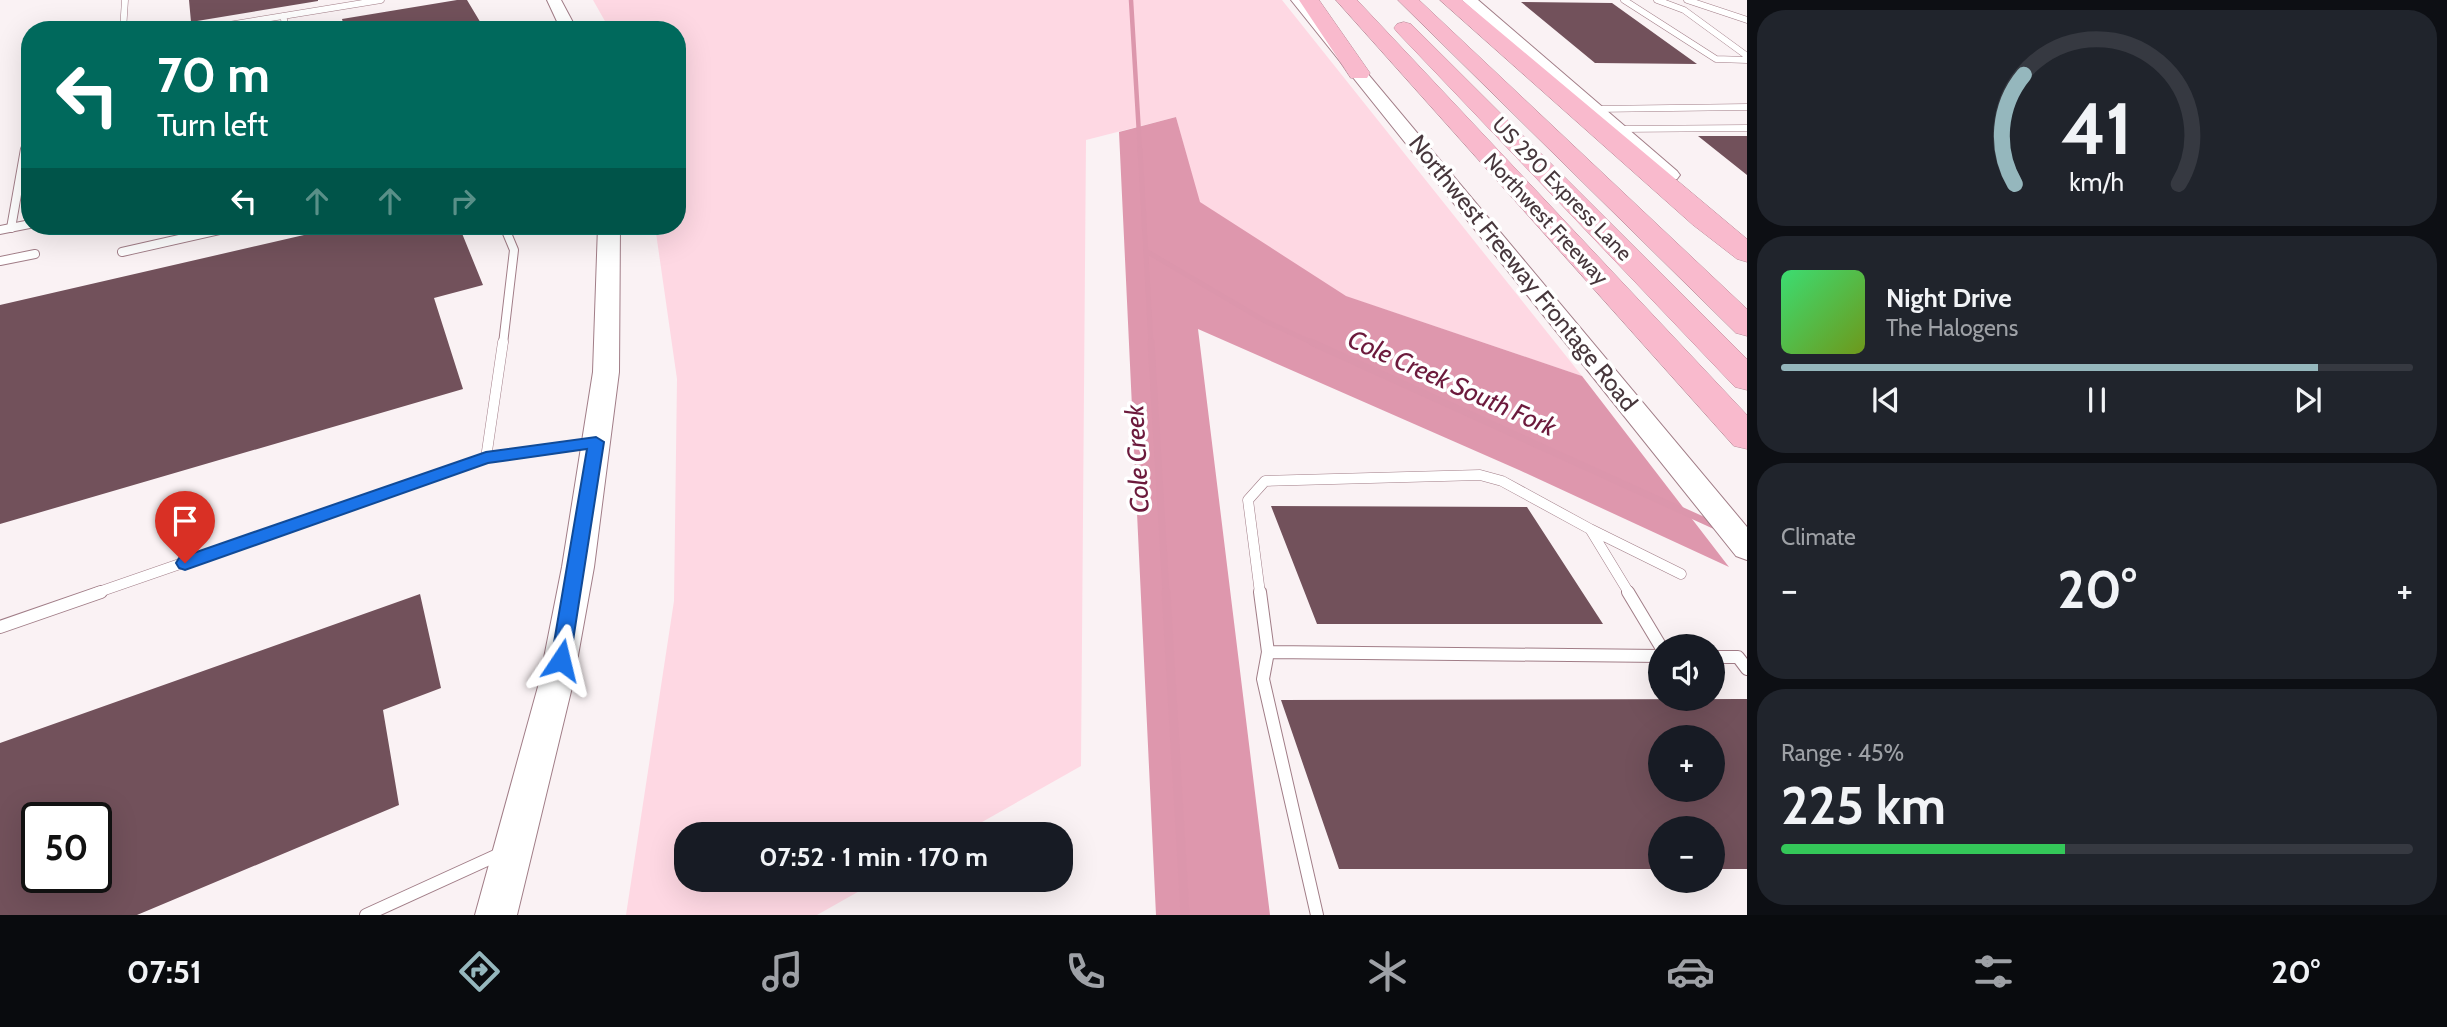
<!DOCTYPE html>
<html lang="en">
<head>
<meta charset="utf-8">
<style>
  :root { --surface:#171b24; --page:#20242c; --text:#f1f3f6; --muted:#9ea1a6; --line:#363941; --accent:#95b7bd }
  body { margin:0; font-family:Cabin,sans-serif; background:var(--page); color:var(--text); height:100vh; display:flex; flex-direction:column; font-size:26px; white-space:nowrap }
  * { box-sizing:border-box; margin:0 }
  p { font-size:23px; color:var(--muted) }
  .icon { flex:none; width:38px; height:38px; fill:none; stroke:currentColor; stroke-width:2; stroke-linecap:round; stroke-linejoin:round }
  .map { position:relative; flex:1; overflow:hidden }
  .details { display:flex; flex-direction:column; gap:10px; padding:10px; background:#0d0f14; width:700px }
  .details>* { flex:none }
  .hud { position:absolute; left:21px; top:21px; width:665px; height:214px; border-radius:28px; box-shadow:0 7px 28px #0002; background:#00695c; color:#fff; overflow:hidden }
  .buttons { position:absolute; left:1648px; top:634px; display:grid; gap:14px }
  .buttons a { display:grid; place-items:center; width:77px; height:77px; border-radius:50%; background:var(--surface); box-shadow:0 7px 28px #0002; font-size:35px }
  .speed { position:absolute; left:21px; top:802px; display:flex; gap:14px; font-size:35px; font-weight:700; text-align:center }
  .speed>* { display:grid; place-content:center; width:91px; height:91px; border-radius:50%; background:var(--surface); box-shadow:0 7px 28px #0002; line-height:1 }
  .speed .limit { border:4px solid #111; border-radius:10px; background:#fff; color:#111 }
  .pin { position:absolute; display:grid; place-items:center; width:60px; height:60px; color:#fff; margin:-72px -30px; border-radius:50% 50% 50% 0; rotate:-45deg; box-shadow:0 0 7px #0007 }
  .pin .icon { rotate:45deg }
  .me { position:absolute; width:77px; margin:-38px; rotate:10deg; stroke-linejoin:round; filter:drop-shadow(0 0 5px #0008) }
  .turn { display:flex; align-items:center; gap:24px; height:147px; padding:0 21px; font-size:32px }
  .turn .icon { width:91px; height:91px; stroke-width:2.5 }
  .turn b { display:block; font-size:49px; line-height:60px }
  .lanes { display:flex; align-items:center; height:66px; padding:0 21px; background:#0003; justify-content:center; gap:35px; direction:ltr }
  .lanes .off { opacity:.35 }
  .big { font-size:52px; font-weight:700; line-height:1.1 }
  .details .card { flex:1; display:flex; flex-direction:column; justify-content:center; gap:10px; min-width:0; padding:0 24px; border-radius:28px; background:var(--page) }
  .details .dial { align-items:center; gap:0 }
  .dial svg { height:182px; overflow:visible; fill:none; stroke:var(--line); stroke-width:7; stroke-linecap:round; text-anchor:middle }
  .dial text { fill:var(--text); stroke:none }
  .song { display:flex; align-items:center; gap:21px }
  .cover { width:84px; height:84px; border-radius:10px; background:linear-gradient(135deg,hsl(140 70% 55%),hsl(80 70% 35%)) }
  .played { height:7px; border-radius:4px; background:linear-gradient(90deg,var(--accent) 85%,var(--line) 85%) }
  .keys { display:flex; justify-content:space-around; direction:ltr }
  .heat { display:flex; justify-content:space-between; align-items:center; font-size:38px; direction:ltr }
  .charge { height:10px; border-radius:5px; background:linear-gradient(90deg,#34c759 45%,var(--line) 0) }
  .trip { position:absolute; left:674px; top:822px; width:399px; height:70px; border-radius:28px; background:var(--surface); box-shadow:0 7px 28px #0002; font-weight:700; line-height:70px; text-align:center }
  .tabs { display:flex; height:112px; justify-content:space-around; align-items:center; background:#090b0e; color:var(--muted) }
  .tabs .icon { width:49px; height:49px }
  .tabs .current { color:var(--accent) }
  .tabs b { font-size:32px; color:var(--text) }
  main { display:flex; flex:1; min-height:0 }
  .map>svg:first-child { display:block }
  .green { fill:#fed8e3 }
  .forest { fill:#de97ad }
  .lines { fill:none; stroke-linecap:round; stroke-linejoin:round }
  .stream-far3 { stroke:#dc96ac; stroke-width:4.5 }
  .stream-far2 { stroke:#dc96ac; stroke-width:5 }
  .stream-far1 { stroke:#dc96ac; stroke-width:7 }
  .stream { stroke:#dc96ac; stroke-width:9 }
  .building { fill:#72515b; fill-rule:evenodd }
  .lane-far3-casing { stroke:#a17d87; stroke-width:7 }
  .lane-far2-casing { stroke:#a17d87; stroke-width:10 }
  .lane-far1-casing { stroke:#a17d87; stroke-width:11 }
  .lane-casing { stroke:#a17d87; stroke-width:14 }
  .street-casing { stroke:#a17d87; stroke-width:2 }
  .secondary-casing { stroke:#a17d87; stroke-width:2 }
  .highway-casing { stroke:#bb8c9a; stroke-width:1 }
  .lane-far3 { stroke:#fff; stroke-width:6 }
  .lane-far2 { stroke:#fff; stroke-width:8 }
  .lane-far1 { stroke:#fff; stroke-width:10 }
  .lane { stroke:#fff; stroke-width:12 }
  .street { fill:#fff; fill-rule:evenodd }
  .secondary { fill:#fff; fill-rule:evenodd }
  .highway { fill:#f9bacd; fill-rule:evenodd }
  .route { fill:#1a73e8; stroke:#114b97; stroke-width:2 }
  .labels { text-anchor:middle; stroke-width:7; stroke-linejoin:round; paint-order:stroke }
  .far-street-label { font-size:21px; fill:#47373c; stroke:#fff }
  .street-label { font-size:24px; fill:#47373c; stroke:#fff }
  .water-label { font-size:26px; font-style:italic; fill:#6c1a3c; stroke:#fff }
</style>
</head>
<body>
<main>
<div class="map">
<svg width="1747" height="915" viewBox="0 0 1747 915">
  <rect width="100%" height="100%" fill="#faf2f4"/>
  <!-- green -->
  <path class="green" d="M593,0h689l300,376 -237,-80 -146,-94 -23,-85 -90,23 -5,626 -122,69h-273v45h193l-62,35h-191l48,-314 3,-222 -22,-153h22v-196h-67z"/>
  <!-- forest -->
  <path class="forest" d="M1176,117l24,85 146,94 236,80 147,191 -210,-97 -321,-141 72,586h-114l-37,-783z"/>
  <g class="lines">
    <!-- stream-far3 -->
    <path class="stream-far3" d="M1131,0l9,151"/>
    <!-- stream-far2 -->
    <path class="stream-far2" d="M1140,149l11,195
      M1146,251l119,70 50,23"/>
    <!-- stream-far1 -->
    <path class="stream-far1" d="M1151,342l15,251
      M1311,342l407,185"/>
    <!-- stream -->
    <path class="stream" d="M1166,592l19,323"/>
  </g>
  <!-- building -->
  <path class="building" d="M189,0h129v1l-127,21z
    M457,0h10l18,30h-140l-3,-11z
    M1521,2l91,1 85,61 -102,-1z
    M1698,136h49v39z
    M343,226h116l24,59 -49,13 29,91 -463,135v-219z
    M1271,506l256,1 76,117h-286z
    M420,594l21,94 -58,22 16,95 -262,110h-137v-172zM37,817h59v60h-59z
    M1747,699v170h-34v-41h-52v41h-322l-58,-169zM1661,737h52v52h-52z"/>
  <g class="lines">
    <defs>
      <path id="lane-far3" d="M1624,0l92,59 31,1
        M1657,0l27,10 63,46
        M1687,0l60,20
        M283,16l4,14
        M123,30l2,-30
        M198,30l183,-30
        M1595,109l152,-2
        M1618,129l129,-1
        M24,151l1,-4"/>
      <path id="lane-far2" d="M11,228l14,-79
        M122,252l115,-26
        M0,261l35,-7
        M503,344l11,-94 -10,-24"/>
      <path id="lane-far1" d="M486,458l17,-116
        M1590,529l91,45
        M96,593l390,-135 106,-15
        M1260,593l-12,-93 17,-19 215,-6 22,6 88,48 39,64"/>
      <path id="lane" d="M1260,592l8,60
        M1628,592l33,55
        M0,627l101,-35
        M1713,657h25l9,12
        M366,915l136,-62
        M1317,915l-54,-236 5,-27 393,4"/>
      <path id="street" d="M30,220v6l5,1 -35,7v-8z"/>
      <path id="secondary" d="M547,0h14l16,30h-16z
        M1291,0h15l441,527v33l-11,-4z
        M1462,0h16l199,171 3,4 -3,4h-14z
        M598,226h22l-1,146 -25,195 -21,116 -56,232h-42l64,-232 23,-116 31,-195z"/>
      <path id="highway" d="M1299,0h20l51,73 -3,5h-16z
        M1336,0h21l390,415v34l-13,-3z
        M1398,0h21l328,309v27l-11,-3z
        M1440,0h22l285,239v23l-10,-3 -44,-34z
        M1404,22l7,2 336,335v31l-12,-3 -338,-355 -3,-4 3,-4z"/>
    </defs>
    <!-- lane-far3 casing -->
    <use href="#lane-far3" class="lane-far3-casing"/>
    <!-- lane-far2 casing -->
    <use href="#lane-far2" class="lane-far2-casing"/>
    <!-- lane-far1 casing -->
    <use href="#lane-far1" class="lane-far1-casing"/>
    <!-- lane casing -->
    <use href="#lane" class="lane-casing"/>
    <!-- street casing -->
    <use href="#street" class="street-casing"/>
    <!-- secondary casing -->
    <use href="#secondary" class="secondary-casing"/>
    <!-- highway casing -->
    <use href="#highway" class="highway-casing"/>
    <!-- lane-far3 -->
    <use href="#lane-far3" class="lane-far3"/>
    <!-- lane-far2 -->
    <use href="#lane-far2" class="lane-far2"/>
    <!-- lane-far1 -->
    <use href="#lane-far1" class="lane-far1"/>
    <!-- lane -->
    <use href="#lane" class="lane"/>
    <!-- street -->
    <use href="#street" class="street"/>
    <!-- secondary -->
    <use href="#secondary" class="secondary"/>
    <!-- highway -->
    <use href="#highway" class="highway"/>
  </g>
  <!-- route -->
  <path class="route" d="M596,437l8,5 -34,218 -3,6 -6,2 -7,-2 -3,-6 36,-211 -99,14 -303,107 -6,-2 -3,-5 3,-5 307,-106z"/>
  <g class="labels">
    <!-- far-street labels -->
    <g class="far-street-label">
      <text transform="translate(1562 189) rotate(46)" y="7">US 290 Express Lane</text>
      <text transform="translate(1546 219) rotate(47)" y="7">Northwest Freeway</text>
    </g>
    <!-- street labels -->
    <g class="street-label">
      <text transform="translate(1523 273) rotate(51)" y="8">Northwest Freeway Frontage Road</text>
    </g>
    <!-- water labels -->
    <g class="water-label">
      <text transform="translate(1452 383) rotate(24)" y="9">Cole Creek South Fork</text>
      <text transform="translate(1137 459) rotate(-93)" y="9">Cole Creek</text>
    </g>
  </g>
</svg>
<div class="buttons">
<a><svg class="icon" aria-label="sound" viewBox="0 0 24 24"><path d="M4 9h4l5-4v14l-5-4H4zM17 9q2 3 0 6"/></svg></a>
<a>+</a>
<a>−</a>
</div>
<div class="speed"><div class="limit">50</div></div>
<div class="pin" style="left:185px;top:563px;background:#d93025"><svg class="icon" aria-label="arrive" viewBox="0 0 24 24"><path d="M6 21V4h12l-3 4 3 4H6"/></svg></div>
<svg class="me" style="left:561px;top:660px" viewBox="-20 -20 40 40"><path d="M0-17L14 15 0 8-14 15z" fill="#1a73e8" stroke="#fff" stroke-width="4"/></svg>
<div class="trip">07:52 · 1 min · 170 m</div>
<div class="hud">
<div class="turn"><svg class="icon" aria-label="left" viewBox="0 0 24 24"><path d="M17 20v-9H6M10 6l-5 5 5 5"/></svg><div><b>70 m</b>Turn left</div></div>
<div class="lanes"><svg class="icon" aria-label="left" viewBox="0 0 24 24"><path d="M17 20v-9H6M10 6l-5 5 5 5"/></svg><svg class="icon off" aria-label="ahead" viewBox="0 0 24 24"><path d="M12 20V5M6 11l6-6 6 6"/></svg><svg class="icon off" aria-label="ahead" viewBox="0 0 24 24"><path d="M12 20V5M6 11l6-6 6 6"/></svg><svg class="icon off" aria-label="right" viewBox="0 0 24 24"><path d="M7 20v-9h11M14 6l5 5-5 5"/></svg></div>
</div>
</div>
<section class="details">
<div class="card dial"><svg viewBox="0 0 100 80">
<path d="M14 69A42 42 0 1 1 86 69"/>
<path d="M14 69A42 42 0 0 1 18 21" stroke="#95b7bd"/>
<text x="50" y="56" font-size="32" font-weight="700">41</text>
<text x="50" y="72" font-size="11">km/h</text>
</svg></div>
<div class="card">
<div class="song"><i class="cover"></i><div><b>Night Drive</b><p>The Halogens</p></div></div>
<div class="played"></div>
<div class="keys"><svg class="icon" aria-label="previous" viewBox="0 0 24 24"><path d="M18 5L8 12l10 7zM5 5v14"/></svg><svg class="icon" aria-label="pause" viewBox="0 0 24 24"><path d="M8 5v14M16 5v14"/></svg><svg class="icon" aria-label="next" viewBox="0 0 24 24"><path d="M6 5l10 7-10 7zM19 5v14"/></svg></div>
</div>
<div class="card"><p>Climate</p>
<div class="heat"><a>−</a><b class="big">20°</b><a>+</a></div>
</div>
<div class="card"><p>Range · 45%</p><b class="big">225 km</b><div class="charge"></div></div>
</section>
</main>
<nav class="tabs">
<b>07:51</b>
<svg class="icon current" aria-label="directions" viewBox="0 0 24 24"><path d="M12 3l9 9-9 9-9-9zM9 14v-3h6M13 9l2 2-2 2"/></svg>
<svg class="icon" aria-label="music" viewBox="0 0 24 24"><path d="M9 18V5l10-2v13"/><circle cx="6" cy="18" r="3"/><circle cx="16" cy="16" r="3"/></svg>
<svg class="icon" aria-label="phone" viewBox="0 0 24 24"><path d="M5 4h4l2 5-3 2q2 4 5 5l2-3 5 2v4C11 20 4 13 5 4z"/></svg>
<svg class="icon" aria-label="climate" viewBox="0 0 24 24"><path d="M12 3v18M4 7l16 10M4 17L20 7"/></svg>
<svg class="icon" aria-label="car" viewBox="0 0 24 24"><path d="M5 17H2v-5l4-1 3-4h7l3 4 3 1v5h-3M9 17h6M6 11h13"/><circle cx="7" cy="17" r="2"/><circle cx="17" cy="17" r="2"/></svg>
<svg class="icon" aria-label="filters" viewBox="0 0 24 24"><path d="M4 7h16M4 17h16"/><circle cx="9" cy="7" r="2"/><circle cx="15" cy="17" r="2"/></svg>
<b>20°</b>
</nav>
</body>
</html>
